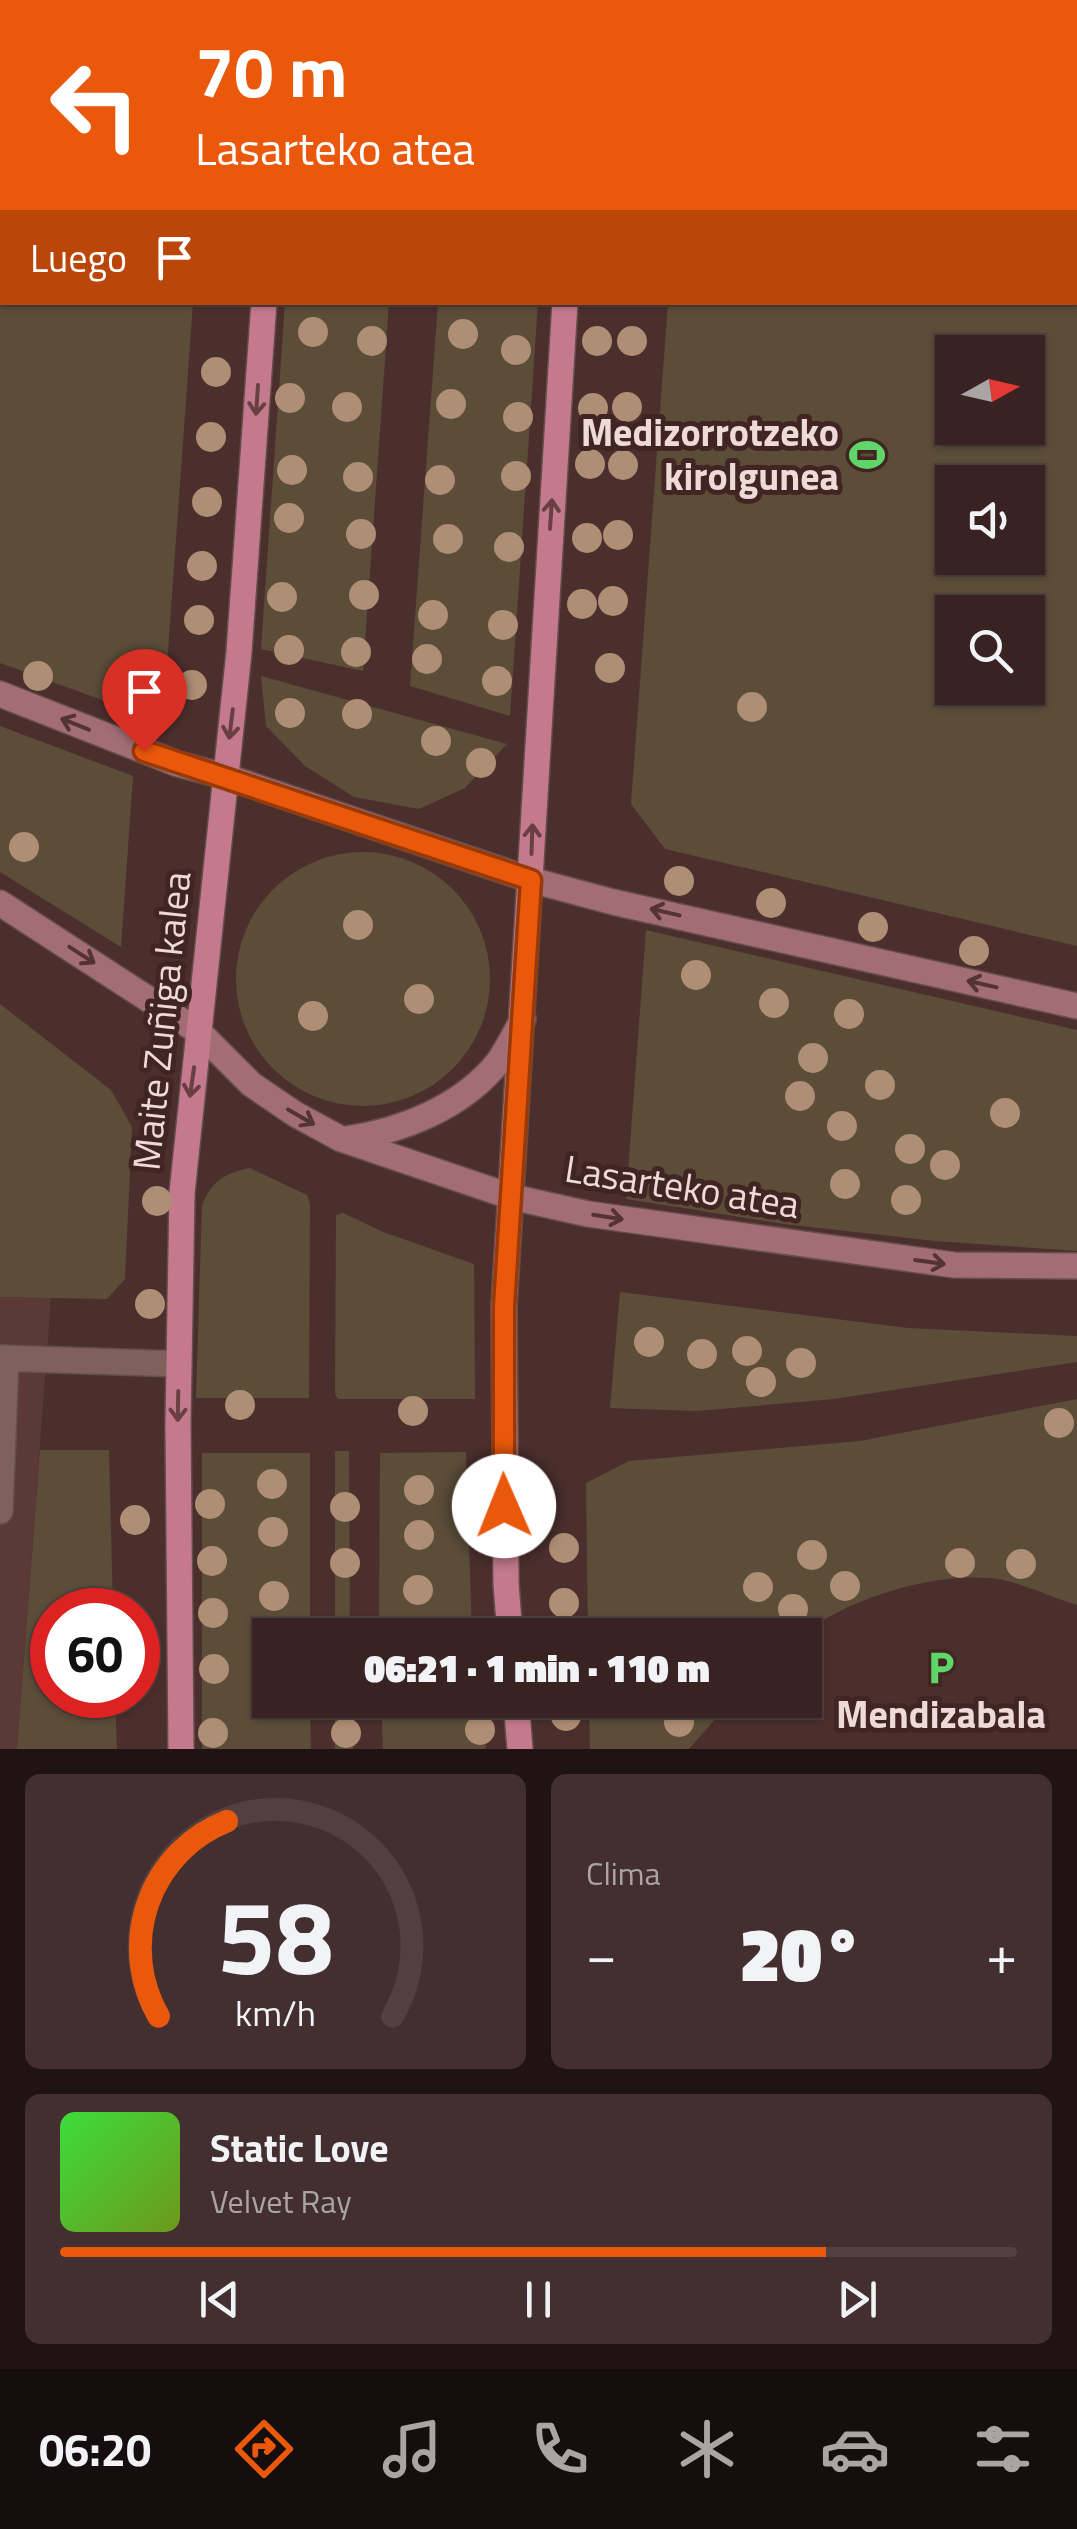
<!DOCTYPE html>
<html lang="es">
<head>
<meta charset="utf-8">
<style>
  :root { --surface:#382322; --page:#432f2f; --text:#f1f3f6; --muted:#aba4a5; --line:#524040; --accent:#ea580c }
  body { margin:0; font-family:"Titillium Web",sans-serif; background:var(--page); color:var(--text); height:100vh; display:flex; flex-direction:column; font-size:38px; white-space:nowrap }
  * { box-sizing:border-box; margin:0 }
  p { font-size:32px; color:var(--muted) }
  .icon { flex:none; width:55px; height:55px; fill:none; stroke:currentColor; stroke-width:2; stroke-linecap:round; stroke-linejoin:round }
  .map { position:relative; height:1749px; overflow:hidden }
  .panel { display:flex; flex-direction:column; gap:25px; padding:25px; background:#1f1313; flex:1 }
  .panel>* { flex:none }
  .hud { position:absolute; left:0px; top:0px; width:1078px; height:305px; box-shadow:0 2px 8px #0004,0 0 0 2px var(--line); background:#ea580c; color:#fff; overflow:hidden }
  .needle { width:65px; rotate:82deg }
  .tools { position:absolute; left:935px; top:335px; display:grid; gap:20px }
  .tools a { display:grid; place-items:center; width:110px; height:110px; border-radius:0px; background:var(--surface); box-shadow:0 2px 8px #0004,0 0 0 2px var(--line); font-size:50px }
  .speed { position:absolute; left:30px; top:1588px; display:flex; gap:20px; font-size:50px; font-weight:700; text-align:center }
  .speed>* { display:grid; place-content:center; width:130px; height:130px; border-radius:50%; background:var(--surface); box-shadow:0 2px 8px #0004,0 0 0 2px var(--line); line-height:1 }
  .speed .limit { border:15px solid #d22; background:#fff; color:#111 }
  .pin { position:absolute; display:grid; place-items:center; width:85px; height:85px; color:#fff; margin:-102px -42px; border-radius:50% 50% 50% 0; rotate:-45deg; box-shadow:0 0 10px #0007 }
  .pin .icon { rotate:45deg }
  .me { position:absolute; width:110px; margin:-55px; rotate:359deg; stroke-linejoin:round; filter:drop-shadow(0 0 8px #0008) }
  .turn { display:flex; align-items:center; gap:35px; height:210px; padding:0 30px; font-size:45px }
  .turn .icon { width:130px; height:130px; stroke-width:2.5 }
  .turn b { display:block; font-size:70px; line-height:85px }
  .then { display:flex; align-items:center; height:95px; padding:0 30px; background:#0003; gap:20px; font-size:38px }
  .big { font-size:75px; font-weight:800; line-height:1.1 }
  .panel .card { flex:1; display:flex; flex-direction:column; justify-content:center; gap:15px; min-width:0; padding:0 35px; border-radius:15px; background:var(--page) }
  .panel .dial { align-items:center; gap:0 }
  .dial svg { height:260px; overflow:visible; fill:none; stroke:var(--line); stroke-width:7; stroke-linecap:round; text-anchor:middle }
  .dial text { fill:var(--text); stroke:none }
  .song { display:flex; align-items:center; gap:30px }
  .cover { width:120px; height:120px; border-radius:15px; background:linear-gradient(135deg,hsl(120 70% 55%),hsl(80 70% 35%)) }
  .played { height:10px; border-radius:5px; background:linear-gradient(90deg,var(--accent) 80%,var(--line) 80%) }
  .keys { display:flex; justify-content:space-around; direction:ltr }
  .heat { display:flex; justify-content:space-between; align-items:center; font-size:55px; direction:ltr }
  .panel .tiles { flex:1; display:grid; gap:25px; grid-template-columns:1fr 1fr }
  .card:last-child { grid-column:span 2 }
  .trip { position:absolute; left:252px; top:1618px; width:570px; height:100px; border-radius:0px; background:var(--surface); box-shadow:0 2px 8px #0004,0 0 0 2px var(--line); font-weight:800; line-height:100px; text-align:center }
  .tabs { display:flex; height:160px; justify-content:space-around; align-items:center; background:#160e0e; color:var(--muted) }
  .tabs .icon { width:70px; height:70px }
  .tabs .active { color:var(--accent) }
  .tabs b { font-size:45px; color:var(--text) }
  .map>svg:first-child { display:block }
  .built { fill:#5b3936 }
  .green { fill:#5c4d39; fill-rule:evenodd }
  .lines { fill:none; stroke-linecap:round; stroke-linejoin:round }
  .lane-casing { stroke:#654d4c; stroke-width:28 }
  .secondary-casing { stroke:#654d4c; stroke-width:28 }
  .primary-casing { stroke:#654d4c; stroke-width:28 }
  .lane { stroke:#80605d; stroke-width:25 }
  .secondary { stroke:#a26d74; stroke-width:25 }
  .primary { stroke:#c47a8c; stroke-width:25 }
  .tree { fill:#ae8e74 }
  .oneway { stroke:#683f42 }
  .oneway2 { stroke:#543333 }
  .route-casing { stroke:#983908; stroke-width:25 }
  .route { stroke:#ea580c; stroke-width:18 }
  .labels { text-anchor:middle; stroke-width:10; stroke-linejoin:round; paint-order:stroke }
  .poi-label { font-size:38px; font-weight:bold; fill:#eedbd9; stroke:#402523; text-anchor:end }
  .street-label { font-size:38px; fill:#eedbd9; stroke:#402523 }
</style>
</head>
<body>
<div class="map">
<svg width="1077" height="1749" viewBox="0 0 1077 1749">
  <rect width="100%" height="100%" fill="#4b2f2d"/>
  <!-- built -->
  <path class="built" d="M0,1297l51,1 -34,451h-17z"/>
  <!-- green -->
  <path class="green" d="M0,0h214l-212,2v300l191,1 -28,389 -5,29 -160,-58z
    M690,0h387v946l-412,-97 -34,-45 37,-501 407,-1v-300h-385zM952,352h76v76h-76zM952,482h76v76h-76zM952,612h76v76h-76z
    M285,303h104l-26,368 -102,-22z
    M438,303h100l-28,413 -100,-30z
    M261,676l246,68 -42,44 -46,21 -65,-12 -49,-31 -39,-40z
    M0,726l133,50 -12,171 -121,-75z
    M236 979a127 127 0 1 1 254 0a127 127 0 1 1-254 0Z
    M646,930l431,100v221l-142,-10 -151,-17 -158,-25z
    M0,1004l111,86 21,37 -7,152 -18,20 -107,-2z
    M250,1168l57,27 3,9 -1,194h-113l6,-192c9,-25 23,-33 48,-38z
    M343,1213l40,19 91,32 1,135h-137l-3,-5 1,-179z
    M620,1292l288,36 169,8v26l-243,37 -137,12 -87,-3z
    M1077,1399v206c-27,-8 -60,-25 -88,-27 -59,-5 -142,21 -188,57h-213l-2,-152 43,-22 231,-20z
    M40,1450h69l4,160h-61v85h63l2,54h-100z
    M335,1451h14l1,184h-15z
    M466,1452l6,183h-77v-8h-16l1,-174z
    M202,1453h108v182h-40v65h40l1,49h-109z
    M335,1700h16l2,49h-18z
    M381,1700h100l5,49h-103z
    M589,1700h143l-43,49h-99z"/>
  <g class="lines">
    <defs>
      <path id="lane" d="M0,1358l179,6
        M0,1511l6,-153"/>
      <path id="secondary" d="M0,694l178,70 46,12 307,104 82,22 464,104
        M0,903l199,129 52,52 44,30 46,25 171,58 76,17 366,51 123,1
        M346,1139c56,-8 117,-32 153,-78 9,-13 16,-28 24,-42"/>
      <path id="primary" d="M285,2v-2
        M584,2v-2
        M510,1635l-4,-51 -2,-278 61,-1004
        M516,1700l4,49
        M181,1749l-3,-326 4,-230 57,-541 25,-350"/>
    </defs>
    <!-- lane casing -->
    <use href="#lane" class="lane-casing"/>
    <!-- secondary casing -->
    <use href="#secondary" class="secondary-casing"/>
    <!-- primary casing -->
    <use href="#primary" class="primary-casing"/>
    <!-- lane -->
    <use href="#lane" class="lane"/>
    <!-- secondary -->
    <use href="#secondary" class="secondary"/>
    <!-- primary -->
    <use href="#primary" class="primary"/>
  </g>
  <!-- trees -->
  <g class="tree">
    <circle cx="313" cy="332" r="15"/>
    <circle cx="463" cy="334" r="15"/>
    <circle cx="372" cy="341" r="15"/>
    <circle cx="597" cy="341" r="15"/>
    <circle cx="632" cy="341" r="15"/>
    <circle cx="516" cy="350" r="15"/>
    <circle cx="216" cy="372" r="15"/>
    <circle cx="290" cy="398" r="15"/>
    <circle cx="451" cy="404" r="15"/>
    <circle cx="347" cy="407" r="15"/>
    <circle cx="627" cy="407" r="15"/>
    <circle cx="593" cy="408" r="15"/>
    <circle cx="518" cy="417" r="15"/>
    <circle cx="211" cy="437" r="15"/>
    <circle cx="590" cy="464" r="15"/>
    <circle cx="623" cy="465" r="15"/>
    <circle cx="292" cy="470" r="15"/>
    <circle cx="516" cy="476" r="15"/>
    <circle cx="358" cy="477" r="15"/>
    <circle cx="440" cy="480" r="15"/>
    <circle cx="207" cy="502" r="15"/>
    <circle cx="289" cy="518" r="15"/>
    <circle cx="361" cy="534" r="15"/>
    <circle cx="618" cy="535" r="15"/>
    <circle cx="587" cy="538" r="15"/>
    <circle cx="448" cy="539" r="15"/>
    <circle cx="509" cy="547" r="15"/>
    <circle cx="202" cy="566" r="15"/>
    <circle cx="364" cy="595" r="15"/>
    <circle cx="282" cy="597" r="15"/>
    <circle cx="613" cy="601" r="15"/>
    <circle cx="582" cy="604" r="15"/>
    <circle cx="433" cy="615" r="15"/>
    <circle cx="199" cy="620" r="15"/>
    <circle cx="503" cy="625" r="15"/>
    <circle cx="289" cy="650" r="15"/>
    <circle cx="356" cy="652" r="15"/>
    <circle cx="427" cy="659" r="15"/>
    <circle cx="610" cy="668" r="15"/>
    <circle cx="38" cy="676" r="15"/>
    <circle cx="497" cy="681" r="15"/>
    <circle cx="192" cy="685" r="15"/>
    <circle cx="752" cy="707" r="15"/>
    <circle cx="136" cy="708" r="15"/>
    <circle cx="290" cy="713" r="15"/>
    <circle cx="357" cy="714" r="15"/>
    <circle cx="436" cy="741" r="15"/>
    <circle cx="481" cy="763" r="15"/>
    <circle cx="24" cy="847" r="15"/>
    <circle cx="679" cy="881" r="15"/>
    <circle cx="771" cy="903" r="15"/>
    <circle cx="358" cy="925" r="15"/>
    <circle cx="873" cy="927" r="15"/>
    <circle cx="974" cy="951" r="15"/>
    <circle cx="696" cy="975" r="15"/>
    <circle cx="419" cy="999" r="15"/>
    <circle cx="774" cy="1003" r="15"/>
    <circle cx="849" cy="1014" r="15"/>
    <circle cx="313" cy="1016" r="15"/>
    <circle cx="813" cy="1058" r="15"/>
    <circle cx="880" cy="1085" r="15"/>
    <circle cx="800" cy="1096" r="15"/>
    <circle cx="1005" cy="1113" r="15"/>
    <circle cx="842" cy="1126" r="15"/>
    <circle cx="910" cy="1149" r="15"/>
    <circle cx="945" cy="1165" r="15"/>
    <circle cx="845" cy="1184" r="15"/>
    <circle cx="906" cy="1200" r="15"/>
    <circle cx="157" cy="1201" r="15"/>
    <circle cx="150" cy="1304" r="15"/>
    <circle cx="649" cy="1342" r="15"/>
    <circle cx="747" cy="1351" r="15"/>
    <circle cx="702" cy="1354" r="15"/>
    <circle cx="801" cy="1363" r="15"/>
    <circle cx="761" cy="1382" r="15"/>
    <circle cx="240" cy="1405" r="15"/>
    <circle cx="413" cy="1411" r="15"/>
    <circle cx="1059" cy="1423" r="15"/>
    <circle cx="272" cy="1484" r="15"/>
    <circle cx="419" cy="1490" r="15"/>
    <circle cx="210" cy="1504" r="15"/>
    <circle cx="345" cy="1507" r="15"/>
    <circle cx="135" cy="1520" r="15"/>
    <circle cx="273" cy="1532" r="15"/>
    <circle cx="419" cy="1535" r="15"/>
    <circle cx="564" cy="1548" r="15"/>
    <circle cx="812" cy="1555" r="15"/>
    <circle cx="212" cy="1561" r="15"/>
    <circle cx="345" cy="1563" r="15"/>
    <circle cx="960" cy="1563" r="15"/>
    <circle cx="1021" cy="1564" r="15"/>
    <circle cx="845" cy="1586" r="15"/>
    <circle cx="758" cy="1587" r="15"/>
    <circle cx="418" cy="1590" r="15"/>
    <circle cx="274" cy="1596" r="15"/>
    <circle cx="564" cy="1603" r="15"/>
    <circle cx="793" cy="1609" r="15"/>
    <circle cx="213" cy="1613" r="15"/>
    <circle cx="214" cy="1669" r="15"/>
    <circle cx="566" cy="1716" r="15"/>
    <circle cx="679" cy="1722" r="15"/>
    <circle cx="480" cy="1730" r="15"/>
    <circle cx="213" cy="1733" r="15"/>
    <circle cx="346" cy="1733" r="15"/>
  </g>
  <!-- one-way arrows -->
  <defs><path id="oneway-shaft" d="M-6 0H5M1.5-3L5.5 0L1.5 3" fill="none" stroke-width="1.6" stroke-linecap="round" stroke-linejoin="round" transform="scale(2.5)"/></defs>
  <g class="oneway">
    <use href="#oneway-shaft" transform="translate(257 400) rotate(94)"/>
    <use href="#oneway-shaft" transform="translate(551 514) rotate(-86)"/>
    <use href="#oneway-shaft" transform="translate(231 724) rotate(97)"/>
    <use href="#oneway-shaft" transform="translate(532 839) rotate(-88)"/>
    <use href="#oneway-shaft" transform="translate(192 1082) rotate(98)"/>
    <use href="#oneway-shaft" transform="translate(178 1406) rotate(91)"/>
  </g>
  <g class="oneway2">
    <use href="#oneway-shaft" transform="translate(75 724) rotate(-158)"/>
    <use href="#oneway-shaft" transform="translate(665 912) rotate(-167)"/>
    <use href="#oneway-shaft" transform="translate(82 955) rotate(33)"/>
    <use href="#oneway-shaft" transform="translate(982 984) rotate(-167)"/>
    <use href="#oneway-shaft" transform="translate(301 1117) rotate(30)"/>
    <use href="#oneway-shaft" transform="translate(608 1217) rotate(9)"/>
    <use href="#oneway-shaft" transform="translate(930 1262) rotate(8)"/>
  </g>
  <g class="lines">
    <defs>
      <path id="route" d="M144,751l387,129 -27,426v200"/>
    </defs>
    <!-- route casing -->
    <use href="#route" class="route-casing"/>
    <!-- route -->
    <use href="#route" class="route"/>
  </g>
  <!-- icons -->
  <defs>
    <symbol id="stadium-bare" viewBox="-9 -9 18 18"><path d="M0-5a6.5 5 0 1 0 0 10a6.5 5 0 1 0 0-10ZM-3.5-1.8h7v3.6h-7Z" fill="#60d56a" stroke="#402523" stroke-width="2.5" paint-order="stroke"/></symbol>
    <symbol id="parking-bare" viewBox="-9 -9 18 18"><path d="M-3.5-5.5H1a3.5 3.5 0 0 1 0 7H-1V5.5H-3.5ZM-1-3.4V-.6H.8a1.4 1.4 0 0 0 0-2.8Z" fill="#60d56a" stroke="#402523" stroke-width="2.5" paint-order="stroke"/></symbol>
  </defs>
  <g fill-rule="evenodd">
    <use href="#stadium-bare" x="842" y="430" width="50" height="50"/>
    <use href="#parking-bare" x="916" y="1643" width="50" height="50"/>
  </g>
  <g class="labels">
    <!-- poi labels -->
    <g class="poi-label">
      <text x="839" y="446">Medizorrotzeko<tspan x="839" dy="44">kirolgunea</tspan></text>
      <text x="941" y="1728" text-anchor="middle">Mendizabala</text>
    </g>
    <!-- street labels -->
    <g class="street-label">
      <text transform="translate(162 1021) rotate(-84)" y="13">Maite Zuñiga kalea</text>
      <text transform="translate(682 1187) rotate(9)" y="13">Lasarteko atea</text>
    </g>
  </g>
</svg>
<div class="tools">
<a><svg class="needle" viewBox="-14 -14 28 28"><path d="M0-13l5 13h-10z" fill="#e53935"/><path d="M0 13l5-13h-10z" fill="#aba4a5"/></svg></a>
<a><svg class="icon" aria-label="sound" viewBox="0 0 24 24"><path d="M4 9h4l5-4v14l-5-4H4zM17 9q2 3 0 6"/></svg></a>
<a><svg class="icon" aria-label="search" viewBox="0 0 24 24"><circle cx="10" cy="10" r="6"/><path d="M15 15l6 6"/></svg></a>
</div>
<div class="speed"><div class="limit">60</div></div>
<div class="pin" style="left:144px;top:751px;background:#d93025"><svg class="icon" aria-label="arrive" viewBox="0 0 24 24"><path d="M6 21V4h12l-3 4 3 4H6"/></svg></div>
<svg class="me" style="left:504px;top:1506px" viewBox="-20 -20 40 40"><circle r="19" fill="#fff"/><path d="M0-13L10 11 0 6-10 11z" fill="#ea580c"/></svg>
<div class="trip">06:21 · 1 min · 110 m</div>
<div class="hud">
<div class="turn"><svg class="icon" aria-label="left" viewBox="0 0 24 24"><path d="M17 20v-9H6M10 6l-5 5 5 5"/></svg><div><b>70 m</b>Lasarteko atea</div></div>
<div class="then">Luego<svg class="icon" aria-label="arrive" viewBox="0 0 24 24"><path d="M6 21V4h12l-3 4 3 4H6"/></svg></div>
</div>
</div>
<section class="panel">
<div class="tiles">
<div class="card dial"><svg viewBox="0 0 100 80">
<path d="M14 69A42 42 0 1 1 86 69"/>
<path d="M14 69A42 42 0 0 1 35 9" stroke="#ea580c"/>
<text x="50" y="56" font-size="32" font-weight="700">58</text>
<text x="50" y="72" font-size="11">km/h</text>
</svg></div>
<div class="card"><p>Clima</p>
<div class="heat"><a>−</a><b class="big">20°</b><a>+</a></div>
</div>
<div class="card">
<div class="song"><i class="cover"></i><div><b>Static Love</b><p>Velvet Ray</p></div></div>
<div class="played"></div>
<div class="keys"><svg class="icon" aria-label="previous" viewBox="0 0 24 24"><path d="M18 5L8 12l10 7zM5 5v14"/></svg><svg class="icon" aria-label="pause" viewBox="0 0 24 24"><path d="M8 5v14M16 5v14"/></svg><svg class="icon" aria-label="next" viewBox="0 0 24 24"><path d="M6 5l10 7-10 7zM19 5v14"/></svg></div>
</div>
</div>
</section>
<nav class="tabs">
<b>06:20</b>
<svg class="icon active" aria-label="directions" viewBox="0 0 24 24"><path d="M12 3l9 9-9 9-9-9zM9 14v-3h6M13 9l2 2-2 2"/></svg>
<svg class="icon" aria-label="music" viewBox="0 0 24 24"><path d="M9 18V5l10-2v13"/><circle cx="6" cy="18" r="3"/><circle cx="16" cy="16" r="3"/></svg>
<svg class="icon" aria-label="phone" viewBox="0 0 24 24"><path d="M5 4h4l2 5-3 2q2 4 5 5l2-3 5 2v4C11 20 4 13 5 4z"/></svg>
<svg class="icon" aria-label="climate" viewBox="0 0 24 24"><path d="M12 3v18M4 7l16 10M4 17L20 7"/></svg>
<svg class="icon" aria-label="car" viewBox="0 0 24 24"><path d="M5 17H2v-5l4-1 3-4h7l3 4 3 1v5h-3M9 17h6M6 11h13"/><circle cx="7" cy="17" r="2"/><circle cx="17" cy="17" r="2"/></svg>
<svg class="icon" aria-label="filters" viewBox="0 0 24 24"><path d="M4 7h16M4 17h16"/><circle cx="9" cy="7" r="2"/><circle cx="15" cy="17" r="2"/></svg>
</nav>
</body>
</html>
